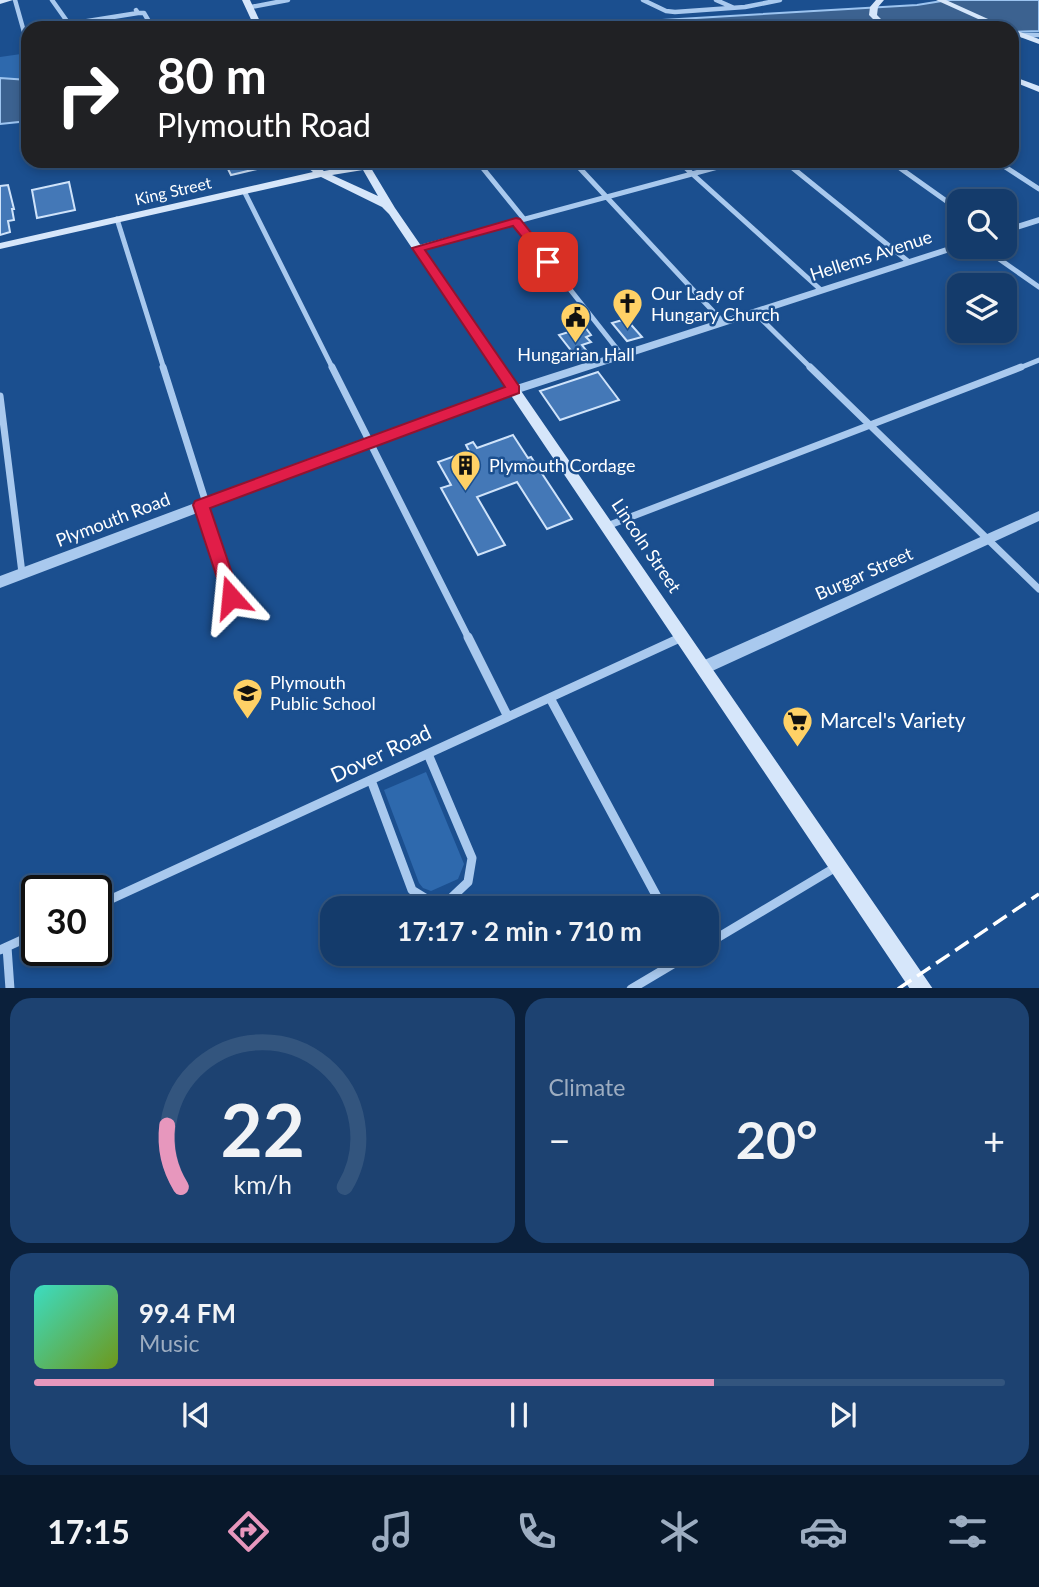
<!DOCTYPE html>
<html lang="en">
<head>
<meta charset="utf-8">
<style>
  :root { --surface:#143b6b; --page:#1d4271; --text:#f1f3f6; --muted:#9dadc1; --line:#33557e; --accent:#e797bd }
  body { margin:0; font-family:Lato,sans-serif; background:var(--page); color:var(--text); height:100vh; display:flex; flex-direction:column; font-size:26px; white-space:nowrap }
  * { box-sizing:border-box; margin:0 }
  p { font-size:23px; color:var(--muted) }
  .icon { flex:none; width:38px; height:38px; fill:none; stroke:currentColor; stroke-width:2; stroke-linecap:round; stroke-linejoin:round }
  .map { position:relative; height:988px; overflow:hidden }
  .sheet { display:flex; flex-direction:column; gap:10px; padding:10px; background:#0b203b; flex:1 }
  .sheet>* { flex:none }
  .top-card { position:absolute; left:21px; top:21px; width:998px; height:147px; border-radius:21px; box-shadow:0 4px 10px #0003,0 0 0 2px var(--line); background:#202124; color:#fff; overflow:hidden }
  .tools { position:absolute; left:947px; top:189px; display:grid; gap:14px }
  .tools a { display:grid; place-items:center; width:70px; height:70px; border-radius:14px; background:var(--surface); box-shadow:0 4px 10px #0003,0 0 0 2px var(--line); font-size:35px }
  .speed { position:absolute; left:21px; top:875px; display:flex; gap:14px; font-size:35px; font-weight:700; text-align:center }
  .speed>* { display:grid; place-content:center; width:91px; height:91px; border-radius:50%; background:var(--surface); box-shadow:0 4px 10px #0003,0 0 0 2px var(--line); line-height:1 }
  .speed .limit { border:4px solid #111; border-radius:10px; background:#fff; color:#111 }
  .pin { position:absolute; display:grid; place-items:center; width:60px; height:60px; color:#fff; margin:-30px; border-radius:14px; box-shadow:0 4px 10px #0006 }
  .me { position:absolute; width:77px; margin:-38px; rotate:342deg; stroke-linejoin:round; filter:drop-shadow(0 0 5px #0008) }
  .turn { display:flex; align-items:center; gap:24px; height:147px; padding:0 21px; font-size:32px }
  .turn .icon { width:91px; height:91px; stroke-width:2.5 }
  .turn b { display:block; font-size:49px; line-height:60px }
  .big { font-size:52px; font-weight:700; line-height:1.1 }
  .sheet .card { flex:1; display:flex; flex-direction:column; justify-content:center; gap:10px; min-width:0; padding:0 24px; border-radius:21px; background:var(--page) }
  .sheet .dial { align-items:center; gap:0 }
  .dial svg { height:182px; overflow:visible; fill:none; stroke:var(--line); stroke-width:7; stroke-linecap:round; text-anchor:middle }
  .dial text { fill:var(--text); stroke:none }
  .song { display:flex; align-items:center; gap:21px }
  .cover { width:84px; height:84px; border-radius:10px; background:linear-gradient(135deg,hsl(170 70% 55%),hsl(80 70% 35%)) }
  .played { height:7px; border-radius:4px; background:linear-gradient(90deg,var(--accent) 70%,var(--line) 70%) }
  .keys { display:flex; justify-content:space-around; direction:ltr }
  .heat { display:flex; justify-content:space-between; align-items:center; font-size:38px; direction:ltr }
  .sheet .tiles { flex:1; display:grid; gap:10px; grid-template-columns:1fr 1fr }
  .card:last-child { grid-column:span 2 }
  .trip { position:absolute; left:320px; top:896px; width:399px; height:70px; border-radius:21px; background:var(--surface); box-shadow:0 4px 10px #0003,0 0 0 2px var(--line); font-weight:700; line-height:70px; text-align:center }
  .dock { display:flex; height:112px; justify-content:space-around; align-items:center; background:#08182b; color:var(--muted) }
  .dock .icon { width:49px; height:49px }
  .dock .current { color:var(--accent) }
  .dock b { font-size:32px; color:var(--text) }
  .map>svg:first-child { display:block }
  .green { fill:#2e69ad }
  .water { fill:#3c6290; stroke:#9cc4f0; stroke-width:2 }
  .building { fill:#4478b7; stroke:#cfe3fa; stroke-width:2 }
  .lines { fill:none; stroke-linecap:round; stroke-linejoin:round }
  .minor-far3 { stroke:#a9c9ee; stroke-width:4.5 }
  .minor-far2 { stroke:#a9c9ee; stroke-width:5 }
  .minor-far1 { stroke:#a9c9ee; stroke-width:7 }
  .minor { stroke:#a9c9ee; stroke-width:9 }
  .tertiary { fill:#a9c9ee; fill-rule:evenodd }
  .secondary { fill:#d6e6fa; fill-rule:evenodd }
  .rail { stroke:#fff; stroke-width:3.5; stroke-dasharray:16 7; stroke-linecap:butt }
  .route { fill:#e11d48; stroke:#92132f; stroke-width:2 }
  .labels { text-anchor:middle; stroke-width:5; stroke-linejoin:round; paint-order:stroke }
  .far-street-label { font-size:16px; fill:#fff; stroke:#1b4f8f }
  .street-label { font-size:18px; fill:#fff; stroke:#1b4f8f }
  .poi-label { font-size:18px; fill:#fff; stroke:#1b4f8f; text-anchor:start }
  .near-poi-label { font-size:21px; fill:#fff; stroke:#1b4f8f; text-anchor:start }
  .near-street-label { font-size:21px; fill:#fff; stroke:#1b4f8f }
</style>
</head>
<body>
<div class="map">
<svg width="1039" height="989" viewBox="0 0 1039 989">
  <rect width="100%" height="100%" fill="#1b4f8f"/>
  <!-- green -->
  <path class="green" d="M28,53v27l-28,3v-26z
    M426,772l38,92 -6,15 -27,12 -8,-3 -4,-5 -35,-93z"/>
  <!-- water -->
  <path class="water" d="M948,0h91v31l-27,1v-4h-486l391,-23z
    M0,78l28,2v41l-28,3z"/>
  <!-- building -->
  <path class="building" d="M233,161h44l1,3 -47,11 -6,-12z
    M69,182l6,28 -38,8 -5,-28z
    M8,185l6,24h-2l2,11 -6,1 2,11 -10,3v-49z
    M626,319l16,18 -15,4 -15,-18z
    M585,327l6,8 -5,2 5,5 -9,3 7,9 -12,4 -18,-23z
    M598,372l21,28 -59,20 -20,-29z
    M513,435l15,23 3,-1 41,62 -25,10 -30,-47 -40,15 28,48 -27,10 -37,-67 10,-3 -13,-23 31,-11 -3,-6 7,-3 4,6z"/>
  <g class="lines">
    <!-- minor-far3 -->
    <path class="minor-far3" d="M15,0l13,46
      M52,0l17,24 69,-11
      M643,0l23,11 9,1 70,-5 35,-7
      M716,0l16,7
      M251,7l37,-7
      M136,10l2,3h6l7,12
      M1021,35h18"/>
    <!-- minor-far2 -->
    <path class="minor-far2" d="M477,161l47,58
      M573,161l150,161
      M678,161l143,129
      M784,161l125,101
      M890,161l69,49
      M996,161l43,28
      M244,191l89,178
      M117,219l47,150
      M516,221l105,133
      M982,247l57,40
      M418,248l322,-87
      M754,312l58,57
      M1017,369l22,-9"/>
    <!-- minor-far1 -->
    <path class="minor-far1" d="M163,367l43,136
      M332,367l137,272
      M810,367l229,222
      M0,396l22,177
      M201,505l30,92
      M607,526l414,-159
      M679,639l3,-2"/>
    <!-- minor -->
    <path class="minor" d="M468,637l40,80
      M550,698l113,210
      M371,780l41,110 18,11 20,-2 18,-17 4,-24 -44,-104
      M96,906l586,-269
      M707,944l129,-77
      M7,947l3,42
      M0,950l37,-17
      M631,989l59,-35"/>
    <!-- tertiary -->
    <path class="tertiary" d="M1039,217v6l-35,11v-6z
      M959,243v4l3,1 -481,157 -481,183v-12l473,-177z
      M1039,511v10l-329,151 -5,1 -5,-1 -2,-5 2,-5z"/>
    <!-- secondary -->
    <path class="secondary" d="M0,0h13l-13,4z
      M242,0h8l13,28h-8z
      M876,0h8l-6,7 -1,8 13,13h-8l-13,-13 1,-8z
      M936,0h10l62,28h-10z
      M1012,29l27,10v5l-27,-10z
      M1012,76l27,10v6l-27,-11z
      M299,161h11l14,10 55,-10h21l-29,7 24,40 538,781h-23l-521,-775 -7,-7 -61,-30 -321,72v-6l313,-71zM363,170l15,26 -46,-21z"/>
    <!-- rail -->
    <path class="rail" d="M898,989l141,-95"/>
  </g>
  <!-- route -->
  <path class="route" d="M516,218l4,1 32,40v5h-8l-31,-38 -88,24 94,136v7l-309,115 30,89 -3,5 -6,3 -6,-3 -32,-97 2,-4 310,-114 -93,-139z"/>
  <!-- icons -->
  <defs>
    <symbol id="church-pin" viewBox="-11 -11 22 30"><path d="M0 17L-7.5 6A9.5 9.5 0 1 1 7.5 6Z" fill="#ffd166" stroke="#1b4f8f"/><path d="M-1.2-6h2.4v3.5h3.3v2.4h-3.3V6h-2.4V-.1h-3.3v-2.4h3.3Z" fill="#111"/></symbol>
    <symbol id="civic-pin" viewBox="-11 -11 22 30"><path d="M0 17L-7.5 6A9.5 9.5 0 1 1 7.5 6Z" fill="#ffd166" stroke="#1b4f8f"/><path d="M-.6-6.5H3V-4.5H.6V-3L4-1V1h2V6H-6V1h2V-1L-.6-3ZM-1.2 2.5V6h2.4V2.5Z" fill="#111"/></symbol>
    <symbol id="building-pin" viewBox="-11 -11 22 30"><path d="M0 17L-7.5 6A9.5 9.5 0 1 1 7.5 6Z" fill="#ffd166" stroke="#1b4f8f"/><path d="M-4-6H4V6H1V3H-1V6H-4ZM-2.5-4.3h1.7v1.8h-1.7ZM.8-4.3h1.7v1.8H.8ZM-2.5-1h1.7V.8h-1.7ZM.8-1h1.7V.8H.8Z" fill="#111"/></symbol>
    <symbol id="school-pin" viewBox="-11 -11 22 30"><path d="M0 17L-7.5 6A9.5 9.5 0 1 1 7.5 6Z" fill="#ffd166" stroke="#1b4f8f"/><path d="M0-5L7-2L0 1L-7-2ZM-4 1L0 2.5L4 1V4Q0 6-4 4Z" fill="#111"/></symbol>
    <symbol id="supermarket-pin" viewBox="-11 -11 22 30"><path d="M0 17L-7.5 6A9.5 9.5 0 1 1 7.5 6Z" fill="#ffd166" stroke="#1b4f8f"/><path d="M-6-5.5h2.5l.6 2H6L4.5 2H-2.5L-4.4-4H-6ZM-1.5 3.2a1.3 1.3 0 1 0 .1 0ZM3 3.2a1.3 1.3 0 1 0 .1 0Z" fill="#111"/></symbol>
  </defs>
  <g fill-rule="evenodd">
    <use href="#church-pin" x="610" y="286" width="35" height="47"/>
    <use href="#civic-pin" x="558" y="300" width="35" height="47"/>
    <use href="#building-pin" x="448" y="448" width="35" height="47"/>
    <use href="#school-pin" x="230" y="676" width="35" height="47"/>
    <use href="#supermarket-pin" x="780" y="704" width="35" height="47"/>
  </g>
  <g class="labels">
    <!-- far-street labels -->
    <g class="far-street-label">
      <text transform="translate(173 191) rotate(-13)" y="6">King Street</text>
    </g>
    <!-- street labels -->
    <g class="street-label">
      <text transform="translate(871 256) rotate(-18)" y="6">Hellems Avenue</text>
      <text transform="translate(113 520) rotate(-21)" y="6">Plymouth Road</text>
      <text transform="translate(646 546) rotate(56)" y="6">Lincoln Street</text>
      <text transform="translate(864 574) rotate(-24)" y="6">Burgar Street</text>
    </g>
    <!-- poi labels -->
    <g class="poi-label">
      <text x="651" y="300">Our Lady of<tspan x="651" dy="21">Hungary Church</tspan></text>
      <text x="576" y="361" text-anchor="middle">Hungarian Hall</text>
      <text x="489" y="472">Plymouth Cordage</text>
      <text x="270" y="689">Plymouth<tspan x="270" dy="21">Public School</tspan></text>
    </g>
    <!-- near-poi labels -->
    <g class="near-poi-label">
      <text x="820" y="728">Marcel's Variety</text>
    </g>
    <!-- near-street labels -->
    <g class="near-street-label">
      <text transform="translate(381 754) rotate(-25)" y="7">Dover Road</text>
    </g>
  </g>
</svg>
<div class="tools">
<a><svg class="icon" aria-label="search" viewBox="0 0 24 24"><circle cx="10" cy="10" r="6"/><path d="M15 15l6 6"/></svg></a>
<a><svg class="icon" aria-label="layers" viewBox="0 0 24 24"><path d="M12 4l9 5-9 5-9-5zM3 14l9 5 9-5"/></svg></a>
</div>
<div class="speed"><div class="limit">30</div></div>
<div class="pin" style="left:548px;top:262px;background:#d93025"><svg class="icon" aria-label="arrive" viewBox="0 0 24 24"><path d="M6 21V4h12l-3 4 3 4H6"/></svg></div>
<svg class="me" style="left:231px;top:597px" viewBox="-20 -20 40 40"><path d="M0-17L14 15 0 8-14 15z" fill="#e11d48" stroke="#fff" stroke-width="4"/></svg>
<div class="trip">17:17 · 2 min · 710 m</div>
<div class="top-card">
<div class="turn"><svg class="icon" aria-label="right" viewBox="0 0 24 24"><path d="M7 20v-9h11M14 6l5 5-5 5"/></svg><div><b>80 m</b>Plymouth Road</div></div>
</div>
</div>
<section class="sheet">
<div class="tiles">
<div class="card dial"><svg viewBox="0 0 100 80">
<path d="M14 69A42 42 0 1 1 86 69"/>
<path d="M14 69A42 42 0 0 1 8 42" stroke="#e797bd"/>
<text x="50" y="56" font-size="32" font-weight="700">22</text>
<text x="50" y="72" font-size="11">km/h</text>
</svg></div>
<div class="card"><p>Climate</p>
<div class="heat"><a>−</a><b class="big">20°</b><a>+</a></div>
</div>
<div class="card">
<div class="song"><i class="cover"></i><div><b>99.4 FM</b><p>Music</p></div></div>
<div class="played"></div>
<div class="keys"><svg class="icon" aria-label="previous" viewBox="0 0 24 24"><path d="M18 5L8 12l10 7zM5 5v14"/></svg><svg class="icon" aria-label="pause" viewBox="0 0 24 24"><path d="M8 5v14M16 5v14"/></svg><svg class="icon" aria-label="next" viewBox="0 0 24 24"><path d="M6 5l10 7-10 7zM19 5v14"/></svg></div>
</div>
</div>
</section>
<nav class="dock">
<b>17:15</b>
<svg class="icon current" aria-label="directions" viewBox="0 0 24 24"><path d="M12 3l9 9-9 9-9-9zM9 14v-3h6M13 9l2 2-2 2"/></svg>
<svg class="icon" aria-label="music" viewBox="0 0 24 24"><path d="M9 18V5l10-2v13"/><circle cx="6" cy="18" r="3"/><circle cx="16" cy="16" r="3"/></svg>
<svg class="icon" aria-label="phone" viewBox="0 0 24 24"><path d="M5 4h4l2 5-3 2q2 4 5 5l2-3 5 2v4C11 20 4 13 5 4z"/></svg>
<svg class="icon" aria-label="climate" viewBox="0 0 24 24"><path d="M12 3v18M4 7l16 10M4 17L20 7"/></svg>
<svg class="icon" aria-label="car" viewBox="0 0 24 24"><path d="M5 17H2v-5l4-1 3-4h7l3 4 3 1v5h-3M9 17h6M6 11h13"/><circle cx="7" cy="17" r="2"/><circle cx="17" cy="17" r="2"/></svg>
<svg class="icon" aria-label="filters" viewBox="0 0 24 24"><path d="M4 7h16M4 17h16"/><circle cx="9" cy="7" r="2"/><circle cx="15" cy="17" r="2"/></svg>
</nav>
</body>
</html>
